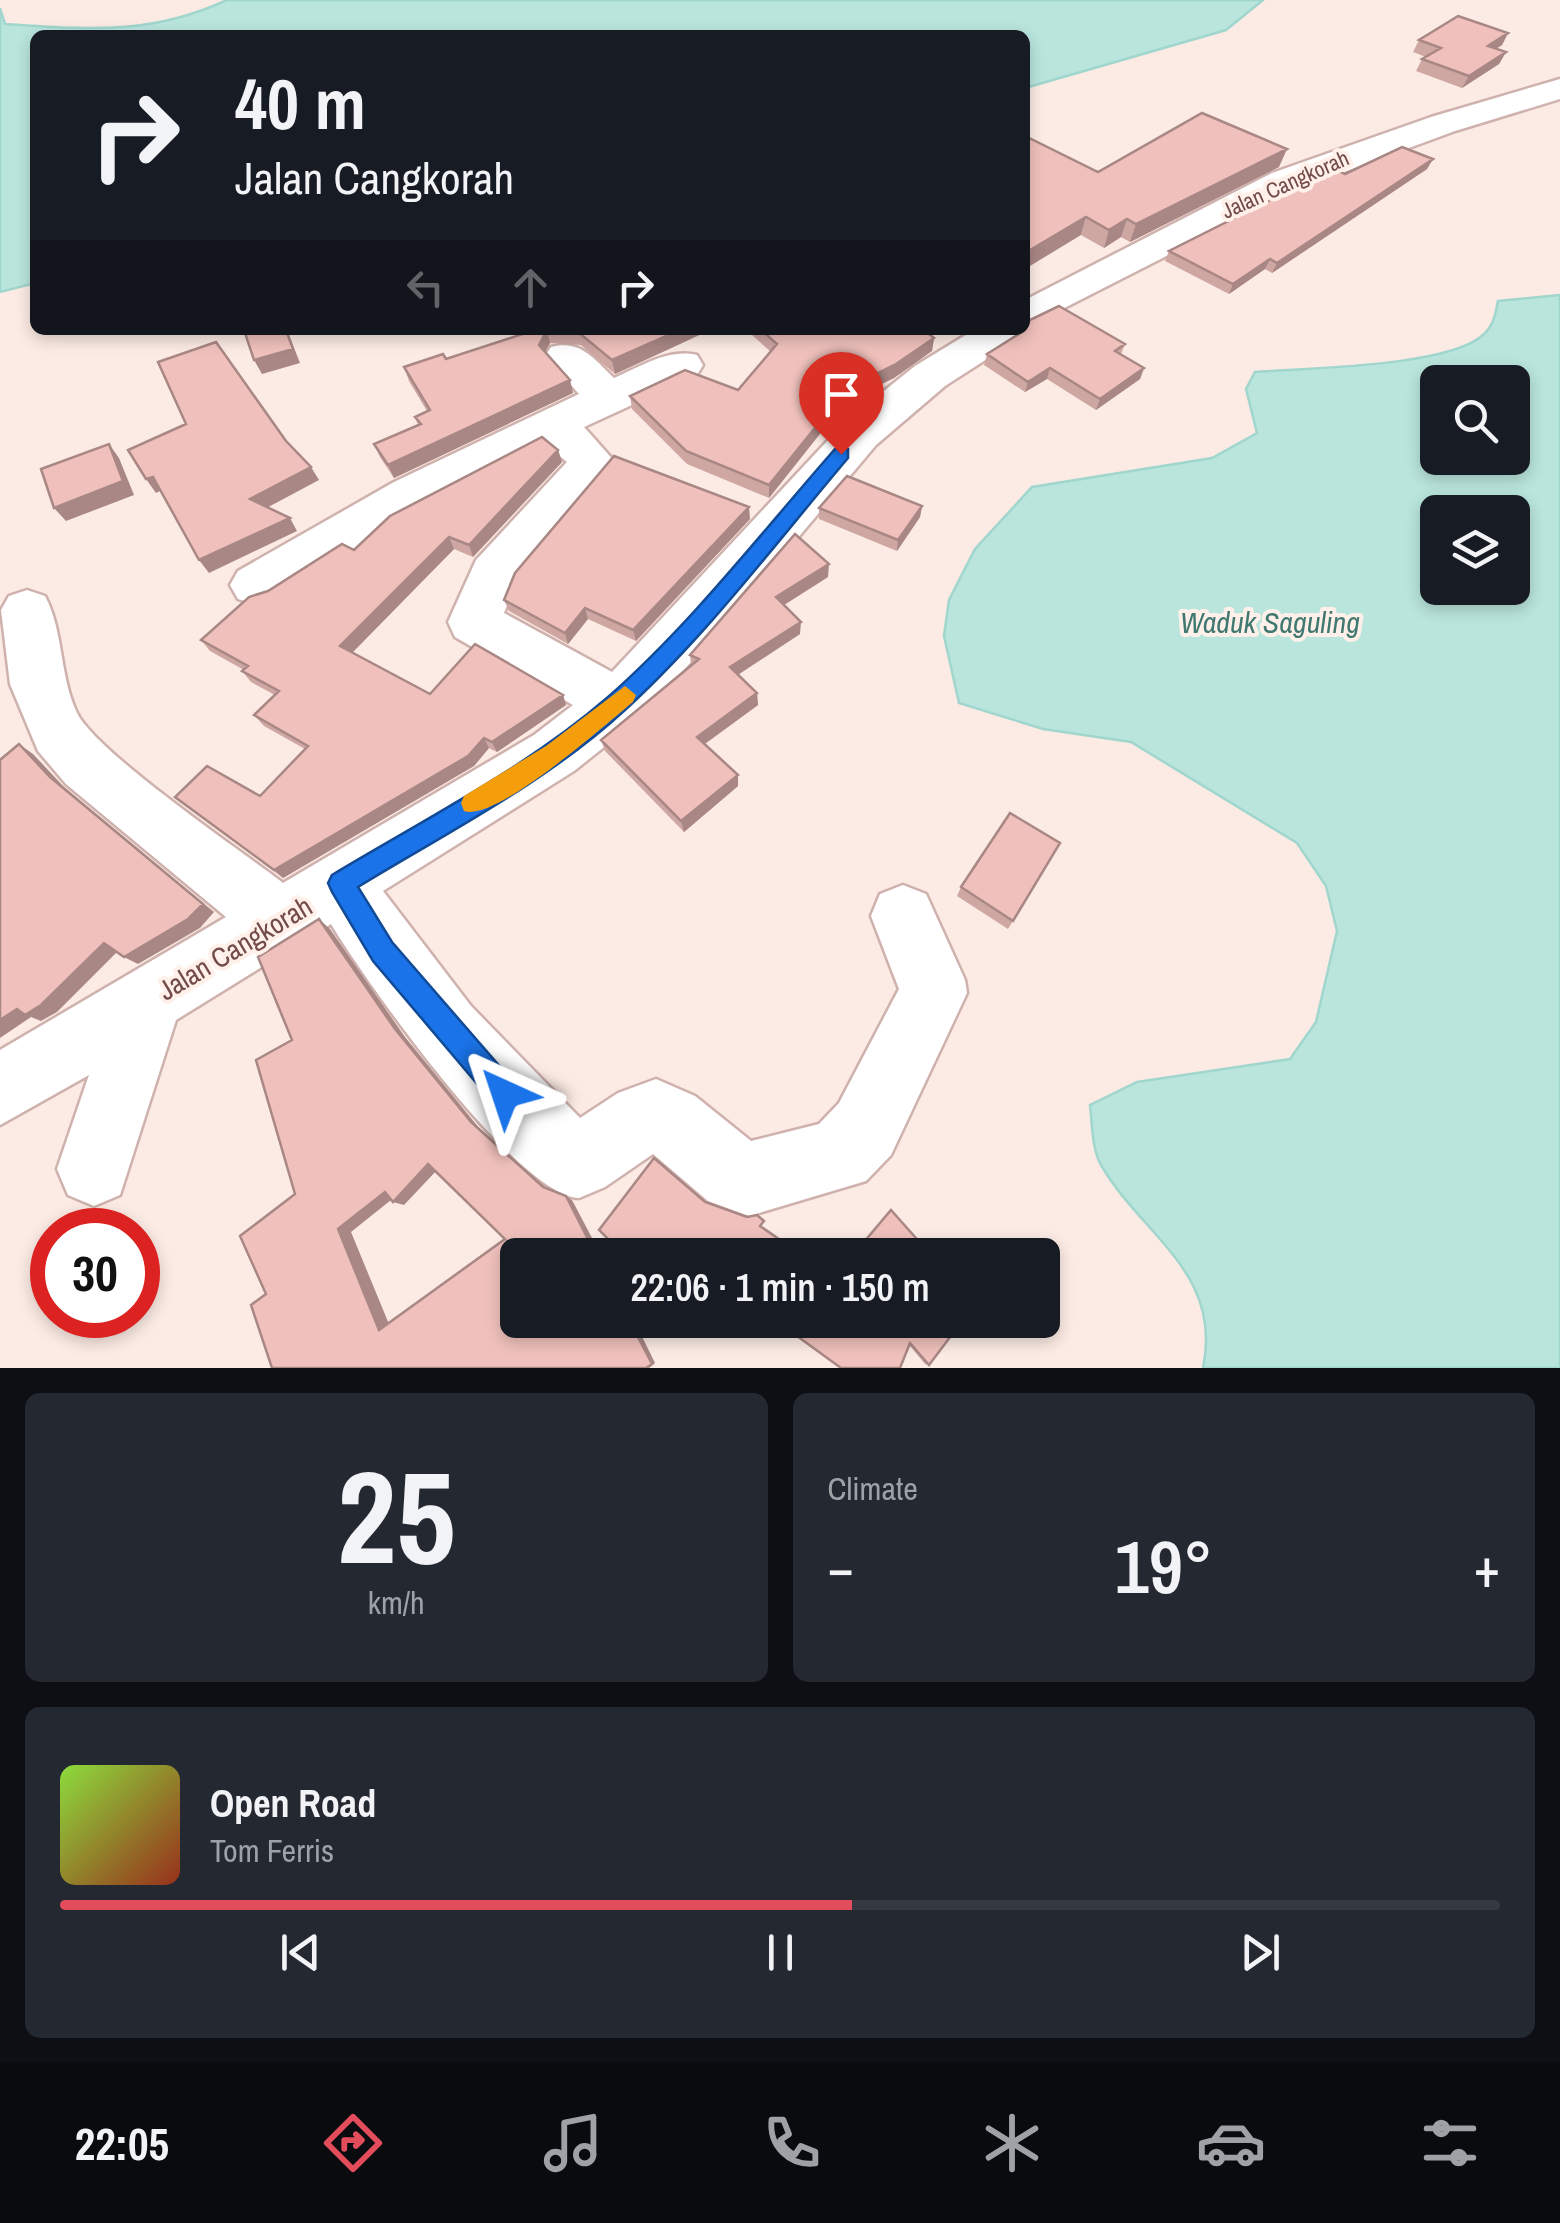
<!DOCTYPE html>
<html lang="en">
<head>
<meta charset="utf-8">
<style>
  :root { --surface:#171b24; --page:#242831; --text:#f1f3f6; --muted:#9ea1a6; --line:#363941; --accent:#e34c5a }
  body { margin:0; font-family:"Archivo Narrow",sans-serif; background:var(--page); color:var(--text); height:100vh; display:flex; flex-direction:column; font-size:38px; white-space:nowrap }
  * { box-sizing:border-box; margin:0 }
  p { font-size:32px; color:var(--muted) }
  .icon { flex:none; width:55px; height:55px; fill:none; stroke:currentColor; stroke-width:2; stroke-linecap:round; stroke-linejoin:round }
  .map { position:relative; height:1368px; overflow:hidden }
  .side { display:flex; flex-direction:column; gap:25px; padding:25px; background:#0d0f14; flex:1 }
  .side>* { flex:none }
  .hud { position:absolute; left:30px; top:30px; width:1000px; height:305px; border-radius:15px; box-shadow:0 5px 15px #0003; background:#171b24; color:var(--text); overflow:hidden }
  .controls { position:absolute; left:1420px; top:365px; display:grid; gap:20px }
  .controls a { display:grid; place-items:center; width:110px; height:110px; border-radius:15px; background:var(--surface); box-shadow:0 5px 15px #0003; font-size:50px }
  .speed { position:absolute; left:30px; top:1208px; display:flex; gap:20px; font-size:50px; font-weight:700; text-align:center }
  .speed>* { display:grid; place-content:center; width:130px; height:130px; border-radius:50%; background:var(--surface); box-shadow:0 5px 15px #0003; line-height:1 }
  .speed .limit { border:15px solid #d22; background:#fff; color:#111 }
  .pin { position:absolute; display:grid; place-items:center; width:85px; height:85px; color:#fff; margin:-102px -42px; border-radius:50% 50% 50% 0; rotate:-45deg; box-shadow:0 0 10px #0007 }
  .pin .icon { rotate:45deg }
  .me { position:absolute; width:110px; margin:-55px; rotate:318deg; stroke-linejoin:round; filter:drop-shadow(0 0 8px #0008) }
  .turn { display:flex; align-items:center; gap:35px; height:210px; padding:0 40px; font-size:45px }
  .turn .icon { width:130px; height:130px; stroke-width:2.5 }
  .turn b { display:block; font-size:70px; line-height:85px }
  .lanes { display:flex; align-items:center; height:95px; padding:0 40px; background:#0003; justify-content:center; gap:50px; direction:ltr }
  .lanes .off { opacity:.35 }
  .big { font-size:75px; font-weight:600; line-height:1.1 }
  .side .card { flex:1; display:flex; flex-direction:column; justify-content:center; gap:15px; min-width:0; padding:0 35px; border-radius:15px; background:var(--page) }
  .side .dial { align-items:center; gap:0 }
  .dial b { font-size:130px; line-height:1 }
  .song { display:flex; align-items:center; gap:30px }
  .cover { width:120px; height:120px; border-radius:15px; background:linear-gradient(135deg,hsl(90 70% 55%),hsl(10 70% 35%)) }
  .played { height:10px; border-radius:5px; background:linear-gradient(90deg,var(--accent) 55%,var(--line) 55%) }
  .keys { display:flex; justify-content:space-around; direction:ltr }
  .heat { display:flex; justify-content:space-between; align-items:center; font-size:55px; direction:ltr }
  .side .tiles { flex:1; display:grid; gap:25px; grid-template-columns:1fr 1fr }
  .card:last-child { grid-column:span 2 }
  .trip { position:absolute; left:500px; top:1238px; width:560px; height:100px; border-radius:15px; background:var(--surface); box-shadow:0 5px 15px #0003; font-weight:600; line-height:100px; text-align:center }
  .tab-bar { display:flex; height:160px; justify-content:space-around; align-items:center; background:#090b0e; color:var(--muted) }
  .tab-bar .icon { width:70px; height:70px }
  .tab-bar .selected { color:var(--accent) }
  .tab-bar b { font-size:45px; color:var(--text) }
  .map>svg:first-child { display:block }
  .water { fill:#b9e5dd; stroke:#a0d6cd; stroke-width:2.5; fill-rule:evenodd }
  .lines { fill:none; stroke-linecap:round; stroke-linejoin:round }
  .minor-casing { stroke:#cfb2ae; stroke-width:5 }
  .minor { fill:#fff; fill-rule:evenodd }
  .wall { fill:#cea6a2 }
  .shaded-wall { fill:#a88784 }
  .building { fill:#f0c1bc; stroke:#a88784; stroke-width:2.5; fill-rule:evenodd }
  .route { fill:#1a73e8; stroke:#114b97; stroke-width:2.5 }
  .slow { fill:#f59e0b }
  .labels { text-anchor:middle; stroke-width:8; stroke-linejoin:round; paint-order:stroke }
  .far-street-label { font-size:22px; fill:#734c4a; stroke:#fff0ea }
  .street-label { font-size:28px; fill:#734c4a; stroke:#fff0ea }
  .water-label { font-size:30px; font-style:italic; fill:#3f7870; stroke:#fff0ea }
</style>
</head>
<body>
<div class="map">
<svg width="1560" height="1368" viewBox="0 0 1560 1368">
  <rect width="100%" height="100%" fill="#fcebe4"/>
  <!-- water -->
  <path class="water" d="M227,0h1036l-37,30 -201,58v-53h-990v248l-35,9v-284l5,16c84,5 143,12 222,-24z
    M1560,295v1073h-357c20,-96 -61,-132 -102,-203 -9,-15 -9,-43 -11,-60l47,-23 153,-23 26,-37 21,-91 -11,-45 -29,-43 -166,-101 -88,-13 -84,-26 -15,-67 5,-36 26,-51 57,-62 180,-29 45,-25 -11,-44 9,-17c50,-4 193,-5 228,-37 11,-10 12,-20 15,-34zM1438,382h74v76h-74zM1512,512v76h-74v-76z"/>
  <g class="lines">
    <defs>
      <path id="minor" d="M1560,79v20l-105,32 -157,58 -273,139v-28l247,-127 159,-56z
        M974,330h50l-6,9 -73,47 -69,59 -154,183 -84,92 -64,51 -191,120 88,115 109,112 38,-25 38,-14 39,17 56,45 68,-17 20,-21 60,-114 -28,-73 9,-22 23,-9 23,9 39,86 2,13 -76,162 -25,26 -117,35 -41,-15 -55,-47 -48,33 -26,11c-62,-2 -215,-219 -248,-274l-155,96 -56,175 -26,11 -26,-11 -11,-26 32,-94 -89,50v-75l226,-133 -160,-133 -28,-33 -28,-67 -9,-74 8,-14 18,-6 18,6c19,36 14,79 32,117 20,40 163,137 206,170l251,-148 39,-30 -118,-68 -7,-15 28,-62 91,-98 -21,-17 -171,90 -101,64 -18,6 -18,-6 -8,-14 8,-14 156,-89 185,-88 -34,-38 6,-9c30,-8 43,12 63,31 26,-11 54,-30 83,-23l6,10 -6,10 -113,52 32,36 -100,120 -12,30 108,59 232,-249 71,-57z"/>
    </defs>
    <!-- minor casing -->
    <use href="#minor" class="minor-casing"/>
    <!-- minor -->
    <use href="#minor" class="minor"/>
  </g>
  <!-- wall -->
  <path class="wall" d="M1508,33l-6,12 -6,4 10,3 -7,12 -37,24 -46,-17 6,-12 4,-2 -13,-5 6,-12z
    M1433,159l-6,10 -155,104 -7,-4 -36,25 -64,-33 4,-10 176,-77z
    M1279,167l-149,75 -9,-5 -17,11 -23,-13 17,-63z
    M535,330h175l-95,44 -34,-29 -31,-2 -5,9 25,28 3,13 -179,85 -14,-21 -6,-13 44,-19 -3,-8 12,-6 -18,-30 -5,-14 42,-8z
    M752,330h172l10,8 -2,13 -38,27 -48,23 -77,97 -82,-34 -55,-55 -2,-13 108,-6 33,-38 -19,-17z
    M1125,344l-4,10 23,14 -4,11 -44,31 -49,-31 -22,13 -41,-27 3,-11z
    M558,450l4,12 -89,95 -19,-8 -102,104 78,41 133,1 3,10 -69,47 -8,-4 -15,18 -191,112 -108,-81 85,-1 45,-47 -41,-23 -10,-11 21,-20 -24,-13 -9,-11 2,-1 -34,-19 -9,-11 67,-49z
    M922,506l-2,11 -23,34 -78,-32v-11z
    M750,519l-114,122 -48,-22 -20,25 -59,-33 -5,-11z
    M828,577l-44,28 16,29 -62,41 19,18 1,12 -53,39 33,31v11l-54,46 -79,-81 -4,-11 90,-75 -1,-10z
    M1060,843l-52,86 -51,-33 4,-9z
    M963,1320l-34,45 -4,-1 -15,-18 -10,22h-61z"/>
  <!-- shaded-wall -->
  <path class="shaded-wall" d="M1508,33l-6,12 -21,13 7,-12z
    M1506,52l-7,12 -37,24 7,-12z
    M1287,149l-8,18 -149,75 6,-18z
    M1433,159l-6,10 -155,104 5,-10z
    M1086,217l-5,18 -56,34v-16z
    M1127,219l-6,18 -17,11 5,-18z
    M1270,259l-5,10 -36,25 4,-10z
    M286,330h1l13,33 -38,11 -8,-14z
    M547,330l3,13 -8,15 -3,-13z
    M680,330h30l-95,44 -3,-14z
    M934,338l-2,13 -38,27 -48,23 -77,97v-13l78,-97z
    M1050,368l-3,11 -22,13 3,-10z
    M1144,368l-4,11 -44,31 4,-11z
    M570,380l3,13 -179,85 -6,-13z
    M109,444l10,14 15,37 -68,26 -12,-13z
    M558,450l4,12 -89,95 -4,-12z
    M311,467l8,13 -60,32 -9,-13z
    M153,477l9,13 -6,3 -10,-14z
    M922,506l-2,11 -23,34 1,-11z
    M749,507l1,12 -114,122 -3,-11z
    M290,518l7,13 -88,42 -10,-13z
    M449,537l5,12 -107,109 -7,-12z
    M829,564l-1,13 -52,33v-13z
    M585,608l3,11 -20,25 -3,-11z
    M801,622l-1,12 -69,45 -1,-12z
    M757,693l1,12 -59,43 -2,-11z
    M563,695l3,10 -69,47 -5,-10z
    M484,738l5,10 -15,18 -191,112 -9,-8z
    M19,744l14,10 31,33 150,125 -14,16 -62,36 -14,-7 -74,-180z
    M738,775v11l-54,46 -3,-11z
    M319,919l11,10 75,108 74,91 71,63 -7,-4 -72,-65 -76,-93z
    M104,943l14,8 -61,61 -16,9 -10,-4 -31,21v-18z
    M428,1164l10,5 -34,36 -11,-3z
    M385,1192l11,4 -45,36 40,97 -12,1 -41,-101z
    M566,1196l6,4 29,55h-5z
    M629,1320h5l21,43 -6,5h-3z"/>
  <!-- building -->
  <path class="building" d="M1458,16l50,17 -20,13 18,6 -37,24 -47,-17 19,-11 -22,-8z
    M1202,113l85,36 -151,75 -9,-5 -18,11 -23,-13 -61,36v-117l73,36z
    M1402,147l31,12 -156,104 -7,-4 -37,25 -64,-33 135,-68 33,-13 8,4z
    M1059,306l66,38 -10,7 29,17 -44,31 -50,-31 -22,14 -41,-28 38,-24 5,-10z
    M244,330h42l7,19 -39,11z
    M535,330h145l-68,30 -34,-28 -31,-2 -8,15 31,35 -182,85 -14,-21 47,-20 -6,-7 15,-7 -26,-43 39,-13 3,5z
    M761,330h163l10,8 -38,26 -49,24 -78,97 -83,-34 -56,-55 55,-26 53,20 39,-46z
    M216,342l70,99 25,26 -61,32 40,19 -91,42 -46,-83 -7,2 -18,-29 58,-26 -28,-62z
    M542,437l16,13 -89,95 -20,-8 -109,109 90,48 45,-50 88,51 -71,47 -8,-4 -16,18 -194,114 -99,-73 32,-31 53,30 48,-50 -54,-31 25,-24 -37,-20 6,-5 -47,-26 48,-43 19,-6 74,-47 12,6 36,-34z
    M109,444l14,37 -69,27 -13,-39z
    M614,456l135,51 -116,123 -48,-22 -20,25 -61,-33 11,-27z
    M847,476l75,30 -24,34 -79,-32z
    M795,534l34,30 -53,33 25,25 -71,45 27,26 -60,44 41,38 -57,46 -80,-81 98,-81 -9,-4z
    M19,744l31,33 153,127 -15,15 -64,38 -20,-14 -63,62 -16,10 -8,-6 -17,11v-260z
    M1010,813l50,30 -47,78 -52,-34z
    M319,919l76,110 76,93 72,65 23,9 30,59h-78v65h111l23,44 -6,4h-374l-21,-63 15,-11 -26,-58 55,-42 -39,-134 36,-20 -34,-83zM428,1164l77,75 -126,91 -41,-101 47,-37 8,10z
    M654,1158l51,44 42,15 10,-2 7,6 -4,5 42,29h-178l-25,-25z
    M891,1210l40,45h-78z
    M775,1320h188l-34,45 -19,-22 -10,25h-59z"/>
  <!-- route -->
  <path class="route" d="M841,447l7,2v9c-72,85 -141,177 -223,252 -78,72 -177,122 -267,177l34,55 123,142 5,10 -5,11 -10,4 -10,-4 -122,-144 -41,-69 -4,-9 4,-8c93,-56 194,-107 276,-178 83,-73 154,-165 227,-248z"/>
  <!-- slow -->
  <path class="slow" d="M625,686l11,9 -3,7c-27,22 -138,121 -169,109l-3,-8 3,-7 82,-50z"/>
  <g class="labels">
    <!-- far-street labels -->
    <g class="far-street-label">
      <text transform="translate(1285 184) rotate(-24)" y="8">Jalan Cangkorah</text>
    </g>
    <!-- street labels -->
    <g class="street-label">
      <text transform="translate(235 948) rotate(-31)" y="10">Jalan Cangkorah</text>
    </g>
    <!-- water labels -->
    <g class="water-label">
      <text x="1270" y="633">Waduk Saguling</text>
    </g>
  </g>
</svg>
<div class="controls">
<a><svg class="icon" aria-label="search" viewBox="0 0 24 24"><circle cx="10" cy="10" r="6"/><path d="M15 15l6 6"/></svg></a>
<a><svg class="icon" aria-label="layers" viewBox="0 0 24 24"><path d="M12 4l9 5-9 5-9-5zM3 14l9 5 9-5"/></svg></a>
</div>
<div class="speed"><div class="limit">30</div></div>
<div class="pin" style="left:841px;top:454px;background:#d93025"><svg class="icon" aria-label="arrive" viewBox="0 0 24 24"><path d="M6 21V4h12l-3 4 3 4H6"/></svg></div>
<svg class="me" style="left:505px;top:1094px" viewBox="-20 -20 40 40"><path d="M0-17L14 15 0 8-14 15z" fill="#1a73e8" stroke="#fff" stroke-width="4"/></svg>
<div class="trip">22:06 · 1 min · 150 m</div>
<div class="hud">
<div class="turn"><svg class="icon" aria-label="right" viewBox="0 0 24 24"><path d="M7 20v-9h11M14 6l5 5-5 5"/></svg><div><b>40 m</b>Jalan Cangkorah</div></div>
<div class="lanes"><svg class="icon off" aria-label="left" viewBox="0 0 24 24"><path d="M17 20v-9H6M10 6l-5 5 5 5"/></svg><svg class="icon off" aria-label="ahead" viewBox="0 0 24 24"><path d="M12 20V5M6 11l6-6 6 6"/></svg><svg class="icon" aria-label="right" viewBox="0 0 24 24"><path d="M7 20v-9h11M14 6l5 5-5 5"/></svg></div>
</div>
</div>
<section class="side">
<div class="tiles">
<div class="card dial"><b>25</b><p>km/h</p></div>
<div class="card"><p>Climate</p>
<div class="heat"><a>−</a><b class="big">19°</b><a>+</a></div>
</div>
<div class="card">
<div class="song"><i class="cover"></i><div><b>Open Road</b><p>Tom Ferris</p></div></div>
<div class="played"></div>
<div class="keys"><svg class="icon" aria-label="previous" viewBox="0 0 24 24"><path d="M18 5L8 12l10 7zM5 5v14"/></svg><svg class="icon" aria-label="pause" viewBox="0 0 24 24"><path d="M8 5v14M16 5v14"/></svg><svg class="icon" aria-label="next" viewBox="0 0 24 24"><path d="M6 5l10 7-10 7zM19 5v14"/></svg></div>
</div>
</div>
</section>
<nav class="tab-bar">
<b>22:05</b>
<svg class="icon selected" aria-label="directions" viewBox="0 0 24 24"><path d="M12 3l9 9-9 9-9-9zM9 14v-3h6M13 9l2 2-2 2"/></svg>
<svg class="icon" aria-label="music" viewBox="0 0 24 24"><path d="M9 18V5l10-2v13"/><circle cx="6" cy="18" r="3"/><circle cx="16" cy="16" r="3"/></svg>
<svg class="icon" aria-label="phone" viewBox="0 0 24 24"><path d="M5 4h4l2 5-3 2q2 4 5 5l2-3 5 2v4C11 20 4 13 5 4z"/></svg>
<svg class="icon" aria-label="climate" viewBox="0 0 24 24"><path d="M12 3v18M4 7l16 10M4 17L20 7"/></svg>
<svg class="icon" aria-label="car" viewBox="0 0 24 24"><path d="M5 17H2v-5l4-1 3-4h7l3 4 3 1v5h-3M9 17h6M6 11h13"/><circle cx="7" cy="17" r="2"/><circle cx="17" cy="17" r="2"/></svg>
<svg class="icon" aria-label="filters" viewBox="0 0 24 24"><path d="M4 7h16M4 17h16"/><circle cx="9" cy="7" r="2"/><circle cx="15" cy="17" r="2"/></svg>
</nav>
</body>
</html>
